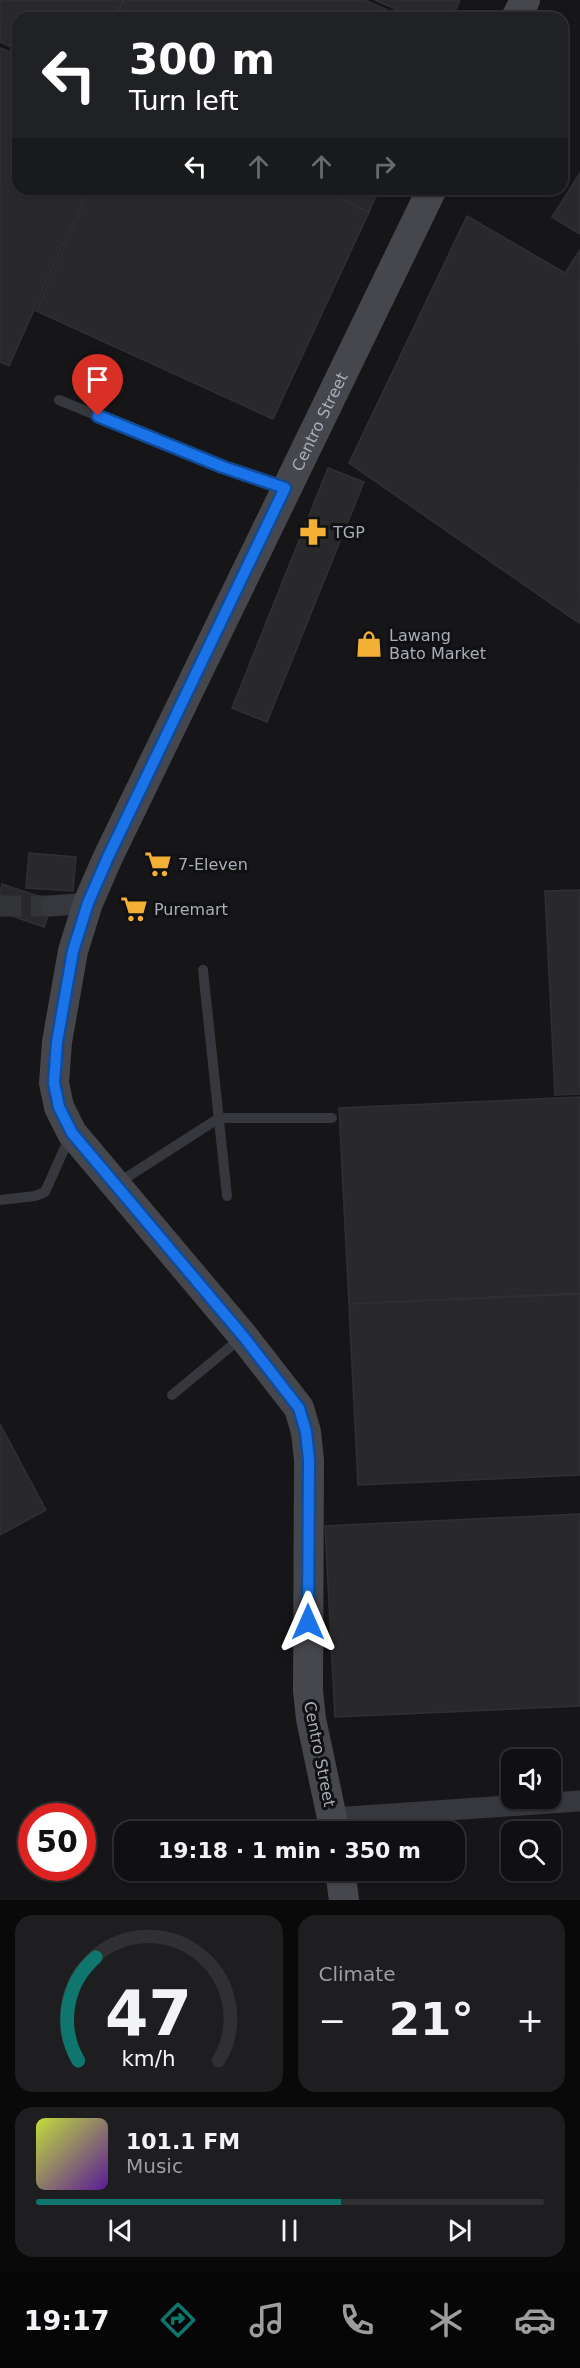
<!DOCTYPE html>
<html lang="en">
<head>
<meta charset="utf-8">
<style>
  :root { --surface:#101012; --page:#1e1e20; --text:#f1f3f6; --muted:#9c9d9f; --line:#303032; --accent:#0f766e }
  body { margin:0; font-family:"DejaVu Sans",sans-serif; background:var(--page); color:var(--text); height:100vh; display:flex; flex-direction:column; font-size:22px; white-space:nowrap }
  * { box-sizing:border-box; margin:0 }
  p { font-size:20px; color:var(--muted) }
  .icon { flex:none; width:33px; height:33px; fill:none; stroke:currentColor; stroke-width:2; stroke-linecap:round; stroke-linejoin:round }
  .map { position:relative; height:1900px; overflow:hidden }
  .drawer { display:flex; flex-direction:column; gap:15px; padding:15px; background:#09090a; flex:1 }
  .drawer>* { flex:none }
  .top-card { position:absolute; left:12px; top:12px; width:556px; height:183px; border-radius:18px; box-shadow:0 2px 4px #0004,0 0 0 2px var(--line); background:#202124; color:#fff; overflow:hidden }
  .buttons { position:absolute; left:501px; top:1749px; display:grid; gap:12px }
  .buttons a { display:grid; place-items:center; width:60px; height:60px; border-radius:12px; background:var(--surface); box-shadow:0 2px 4px #0004,0 0 0 2px var(--line); font-size:30px }
  .speed { position:absolute; left:18px; top:1803px; display:flex; gap:12px; font-size:30px; font-weight:700; text-align:center }
  .speed>* { display:grid; place-content:center; width:78px; height:78px; border-radius:50%; background:var(--surface); box-shadow:0 2px 4px #0004,0 0 0 2px var(--line); line-height:1 }
  .speed .limit { border:9px solid #d22; background:#fff; color:#111 }
  .pin { position:absolute; display:grid; place-items:center; width:51px; height:51px; color:#fff; margin:-62px -26px; border-radius:50% 50% 50% 0; rotate:-45deg; box-shadow:0 0 6px #0007 }
  .pin .icon { rotate:45deg }
  .me { position:absolute; width:66px; margin:-33px; rotate:0deg; stroke-linejoin:round; filter:drop-shadow(0 0 4px #0008) }
  .turn { display:flex; align-items:center; gap:21px; height:126px; padding:0 18px; font-size:27px }
  .turn .icon { width:78px; height:78px; stroke-width:2.5 }
  .turn b { display:block; font-size:42px; line-height:51px }
  .lanes { display:flex; align-items:center; height:57px; padding:0 18px; background:#0003; justify-content:center; gap:30px; direction:ltr }
  .lanes .off { opacity:.35 }
  .big { font-size:45px; font-weight:700; line-height:1.1 }
  .drawer .widget { flex:1; display:flex; flex-direction:column; justify-content:center; gap:9px; min-width:0; padding:0 21px; border-radius:18px; background:var(--page) }
  .drawer .dial { align-items:center; gap:0 }
  .dial svg { height:156px; overflow:visible; fill:none; stroke:var(--line); stroke-width:7; stroke-linecap:round; text-anchor:middle }
  .dial text { fill:var(--text); stroke:none }
  .song { display:flex; align-items:center; gap:18px }
  .cover { width:72px; height:72px; border-radius:9px; background:linear-gradient(135deg,hsl(70 70% 55%),hsl(270 70% 35%)) }
  .played { height:6px; border-radius:3px; background:linear-gradient(90deg,var(--accent) 60%,var(--line) 60%) }
  .keys { display:flex; justify-content:space-around; direction:ltr }
  .heat { display:flex; justify-content:space-between; align-items:center; font-size:33px; direction:ltr }
  .drawer .tiles { flex:1; display:grid; gap:15px; grid-template-columns:1fr 1fr }
  .widget:last-child { grid-column:span 2 }
  .trip { position:absolute; left:114px; top:1821px; width:351px; height:60px; border-radius:18px; background:var(--surface); box-shadow:0 2px 4px #0004,0 0 0 2px var(--line); font-weight:700; line-height:60px; text-align:center }
  .tab-bar { display:flex; height:96px; justify-content:space-around; align-items:center; background:#060607; color:var(--muted) }
  .tab-bar .icon { width:42px; height:42px }
  .tab-bar .active { color:var(--accent) }
  .tab-bar b { font-size:27px; color:var(--text) }
  .map>svg:first-child { display:block }
  .building { fill:#29292c; stroke:#303034; stroke-width:1.5 }
  .lines { fill:none; stroke-linecap:round; stroke-linejoin:round }
  .street-tunnel { stroke:#333438; stroke-width:21; stroke-dasharray:21 10; stroke-linecap:butt }
  .lane { stroke:#37383d; stroke-width:10 }
  .street { stroke:#37383d; stroke-width:21 }
  .secondary { stroke:#45474d; stroke-width:30 }
  .route-casing { stroke:#114b97; stroke-width:15 }
  .route { stroke:#1a73e8; stroke-width:10 }
  .labels { text-anchor:middle; stroke-width:6; stroke-linejoin:round; paint-order:stroke }
  .street-label { font-size:16px; fill:#a8adb8; stroke:#111113 }
  .poi-label { font-size:16px; fill:#a8adb8; stroke:#111113; text-anchor:start }
</style>
</head>
<body>
<div class="map">
<svg width="580" height="1900" viewBox="0 0 580 1900">
  <rect width="100%" height="100%" fill="#161618"/>
  <!-- building -->
  <path class="building" d="M0,0h123l-8,18h-97v32l-18,-8z
    M124,0h241l40,18h-289z
    M375,0h85l-8,18h-36z
    M0,48l18,7v134h70l-79,177 -9,-4z
    M580,173v61l-28,-17z
    M90,189h229l50,23 -96,207 -237,-108z
    M319,189h60l-10,23z
    M467,216l98,57 15,-23 -1,373 -230,-160z
    M328,468l36,14 -97,240 -35,-14z
    M29,853l47,4 -3,34 -47,-3z
    M2,884l51,17 -9,26 -44,-15v-20z
    M580,890v204l-25,1 -10,-204z
    M580,1097v196l-231,11 -10,-196z
    M580,1294v181l-222,10 -9,-181z
    M0,1424l46,86 -46,25z
    M580,1514v192l-245,11 -10,-191z"/>
  <g class="lines">
    <!-- street-tunnel -->
    <path class="street-tunnel" d="M0,906h51"/>
    <!-- lane -->
    <path class="lane" d="M59,400l164,67 62,20
      M203,970l24,226
      M118,1183l101,-65h113
      M0,1200l35,-4 10,-4 25,-56
      M172,1395l69,-57"/>
    <!-- street -->
    <path class="street" d="M51,906l37,-3
      M333,1818l247,-17"/>
    <!-- secondary -->
    <g class="secondary">
      <path d="M516,18l9,-18"/>
      <path id="s1" d="M335,1832l-24,-113 -3,-28 1,-231 -3,-28 -7,-24 -56,-72 -171,-203 -13,-26 -5,-24 3,-41 16,-91 15,-48 20,-46 324,-668"/>
      <path d="M340,1870l4,30"/>
    </g>
  </g>
  <g class="lines">
    <defs>
      <path id="route" d="M98,416l125,51 62,21 -177,369 -20,46 -15,48 -16,91 -3,41 5,24 13,26 171,203 56,72 7,24 3,28 -1,162"/>
    </defs>
    <!-- route casing -->
    <use href="#route" class="route-casing"/>
    <!-- route -->
    <use href="#route" class="route"/>
  </g>
  <!-- icons -->
  <defs>
    <symbol id="pharmacy-bare" viewBox="-9 -9 18 18"><path d="M-2-6h4v4h4v4h-4v4h-4v-4h-4v-4h4Z" fill="#f2b134" stroke="#111113" stroke-width="2.5" paint-order="stroke"/></symbol>
    <symbol id="shop-bare" viewBox="-9 -9 18 18"><path d="M-5-2.5h2.3a2.7 3.5 0 0 1 5.4 0H5L5.5 6h-11ZM-1.5-2.5h3a1.5 2.3 0 0 0-3 0Z" fill="#f2b134" stroke="#111113" stroke-width="2.5" paint-order="stroke"/></symbol>
    <symbol id="supermarket-bare" viewBox="-9 -9 18 18"><path d="M-6-5.5h2.5l.6 2H6L4.5 2H-2.5L-4.4-4H-6ZM-1.5 3.2a1.3 1.3 0 1 0 .1 0ZM3 3.2a1.3 1.3 0 1 0 .1 0Z" fill="#f2b134" stroke="#111113" stroke-width="2.5" paint-order="stroke"/></symbol>
  </defs>
  <g fill-rule="evenodd">
    <use href="#pharmacy-bare" x="294" y="513" width="38" height="38"/>
    <use href="#shop-bare" x="350" y="625" width="38" height="38"/>
    <use href="#supermarket-bare" x="139" y="845" width="38" height="38"/>
    <use href="#supermarket-bare" x="115" y="890" width="38" height="38"/>
  </g>
  <g class="labels">
    <!-- street labels -->
    <g class="street-label">
      <text dy="6" stroke="none"><textPath href="#s1" startOffset="1556">Centro Street</textPath></text>
      <text transform="translate(320 1754) rotate(79)" y="6">Centro Street</text>
    </g>
    <!-- poi labels -->
    <g class="poi-label">
      <text x="333" y="538">TGP</text>
      <text x="389" y="641">Lawang<tspan x="389" dy="18">Bato Market</tspan></text>
      <text x="178" y="870">7-Eleven</text>
      <text x="154" y="915">Puremart</text>
    </g>
  </g>
</svg>
<div class="buttons">
<a><svg class="icon" aria-label="sound" viewBox="0 0 24 24"><path d="M4 9h4l5-4v14l-5-4H4zM17 9q2 3 0 6"/></svg></a>
<a><svg class="icon" aria-label="search" viewBox="0 0 24 24"><circle cx="10" cy="10" r="6"/><path d="M15 15l6 6"/></svg></a>
</div>
<div class="speed"><div class="limit">50</div></div>
<div class="pin" style="left:98px;top:416px;background:#d93025"><svg class="icon" aria-label="arrive" viewBox="0 0 24 24"><path d="M6 21V4h12l-3 4 3 4H6"/></svg></div>
<svg class="me" style="left:308px;top:1622px" viewBox="-20 -20 40 40"><path d="M0-17L14 15 0 8-14 15z" fill="#1a73e8" stroke="#fff" stroke-width="4"/></svg>
<div class="trip">19:18 · 1 min · 350 m</div>
<div class="top-card">
<div class="turn"><svg class="icon" aria-label="left" viewBox="0 0 24 24"><path d="M17 20v-9H6M10 6l-5 5 5 5"/></svg><div><b>300 m</b>Turn left</div></div>
<div class="lanes"><svg class="icon" aria-label="left" viewBox="0 0 24 24"><path d="M17 20v-9H6M10 6l-5 5 5 5"/></svg><svg class="icon off" aria-label="ahead" viewBox="0 0 24 24"><path d="M12 20V5M6 11l6-6 6 6"/></svg><svg class="icon off" aria-label="ahead" viewBox="0 0 24 24"><path d="M12 20V5M6 11l6-6 6 6"/></svg><svg class="icon off" aria-label="right" viewBox="0 0 24 24"><path d="M7 20v-9h11M14 6l5 5-5 5"/></svg></div>
</div>
</div>
<section class="drawer">
<div class="tiles">
<div class="widget dial"><svg viewBox="0 0 100 80">
<path d="M14 69A42 42 0 1 1 86 69"/>
<path d="M14 69A42 42 0 0 1 23 16" stroke="#0f766e"/>
<text x="50" y="56" font-size="32" font-weight="700">47</text>
<text x="50" y="72" font-size="11">km/h</text>
</svg></div>
<div class="widget"><p>Climate</p>
<div class="heat"><a>−</a><b class="big">21°</b><a>+</a></div>
</div>
<div class="widget">
<div class="song"><i class="cover"></i><div><b>101.1 FM</b><p>Music</p></div></div>
<div class="played"></div>
<div class="keys"><svg class="icon" aria-label="previous" viewBox="0 0 24 24"><path d="M18 5L8 12l10 7zM5 5v14"/></svg><svg class="icon" aria-label="pause" viewBox="0 0 24 24"><path d="M8 5v14M16 5v14"/></svg><svg class="icon" aria-label="next" viewBox="0 0 24 24"><path d="M6 5l10 7-10 7zM19 5v14"/></svg></div>
</div>
</div>
</section>
<nav class="tab-bar">
<b>19:17</b>
<svg class="icon active" aria-label="directions" viewBox="0 0 24 24"><path d="M12 3l9 9-9 9-9-9zM9 14v-3h6M13 9l2 2-2 2"/></svg>
<svg class="icon" aria-label="music" viewBox="0 0 24 24"><path d="M9 18V5l10-2v13"/><circle cx="6" cy="18" r="3"/><circle cx="16" cy="16" r="3"/></svg>
<svg class="icon" aria-label="phone" viewBox="0 0 24 24"><path d="M5 4h4l2 5-3 2q2 4 5 5l2-3 5 2v4C11 20 4 13 5 4z"/></svg>
<svg class="icon" aria-label="climate" viewBox="0 0 24 24"><path d="M12 3v18M4 7l16 10M4 17L20 7"/></svg>
<svg class="icon" aria-label="car" viewBox="0 0 24 24"><path d="M5 17H2v-5l4-1 3-4h7l3 4 3 1v5h-3M9 17h6M6 11h13"/><circle cx="7" cy="17" r="2"/><circle cx="17" cy="17" r="2"/></svg>
</nav>
</body>
</html>
